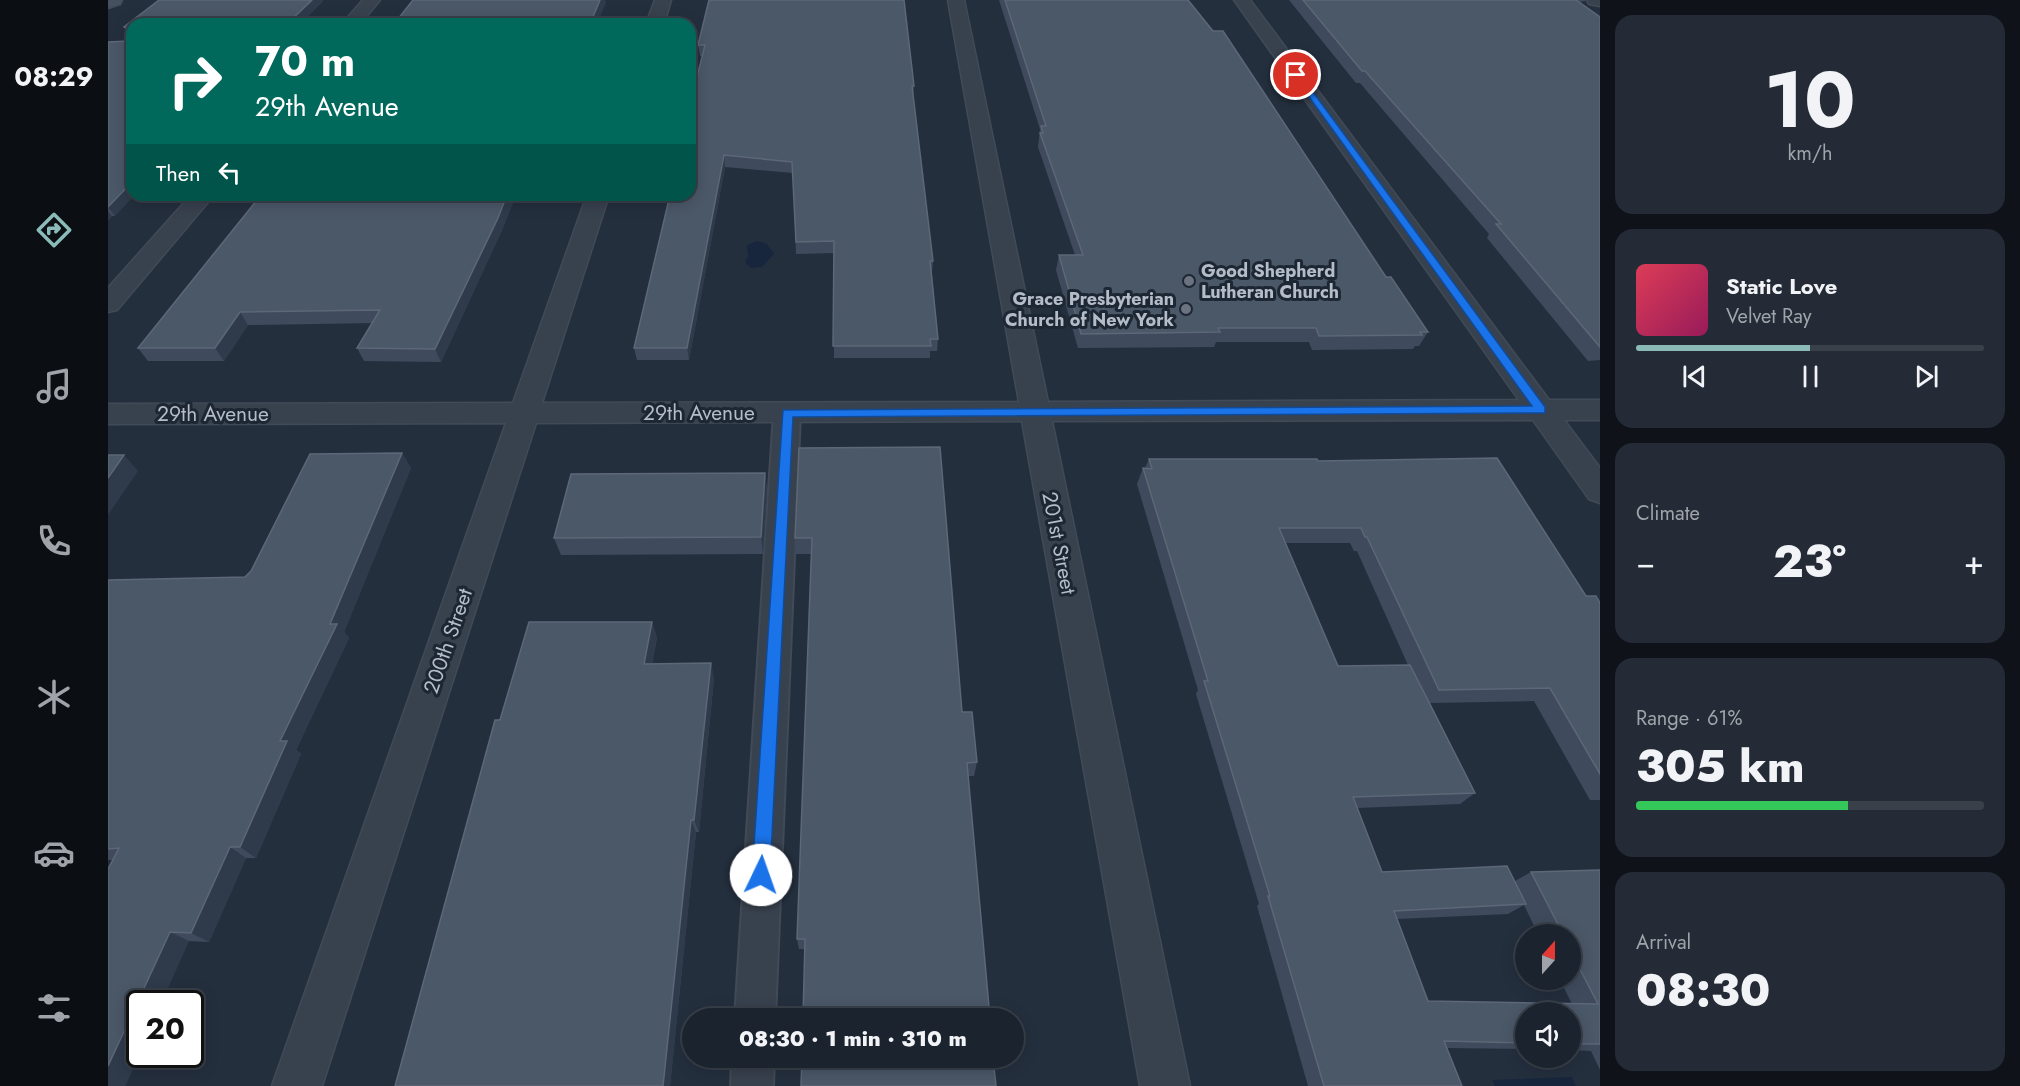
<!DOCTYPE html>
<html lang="en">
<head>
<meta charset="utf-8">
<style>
  :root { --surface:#1b232e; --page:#242b36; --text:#f1f3f6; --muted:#a0a4aa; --line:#39404a; --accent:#8bbbb9 }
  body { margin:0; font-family:Jost,sans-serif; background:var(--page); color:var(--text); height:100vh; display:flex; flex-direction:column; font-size:22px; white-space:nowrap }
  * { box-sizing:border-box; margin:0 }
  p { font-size:20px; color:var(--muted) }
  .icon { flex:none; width:33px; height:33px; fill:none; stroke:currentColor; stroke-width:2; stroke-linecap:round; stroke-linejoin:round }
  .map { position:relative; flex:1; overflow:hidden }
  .panel { display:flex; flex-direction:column; gap:15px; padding:15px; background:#0f1319; width:420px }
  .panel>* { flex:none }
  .guide { position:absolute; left:18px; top:18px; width:570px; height:183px; border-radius:18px; box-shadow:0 3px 15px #0003,0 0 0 2px var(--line); background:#00695c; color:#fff; overflow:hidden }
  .needle { width:39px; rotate:21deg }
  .controls { position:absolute; left:1407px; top:924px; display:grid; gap:12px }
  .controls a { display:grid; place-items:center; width:66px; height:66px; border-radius:50%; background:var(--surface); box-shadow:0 3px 15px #0003,0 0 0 2px var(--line); font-size:30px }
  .speed { position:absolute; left:18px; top:990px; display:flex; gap:12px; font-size:30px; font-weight:700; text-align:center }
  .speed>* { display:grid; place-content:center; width:78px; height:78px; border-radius:50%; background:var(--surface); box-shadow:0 3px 15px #0003,0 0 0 2px var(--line); line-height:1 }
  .speed .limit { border:3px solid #111; border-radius:9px; background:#fff; color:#111 }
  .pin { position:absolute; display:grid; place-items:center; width:51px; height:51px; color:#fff; margin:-26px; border:3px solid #fff; border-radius:50%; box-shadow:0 2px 6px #0007 }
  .me { position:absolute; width:66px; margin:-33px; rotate:3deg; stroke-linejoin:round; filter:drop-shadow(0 0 4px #0008) }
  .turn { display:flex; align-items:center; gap:21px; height:126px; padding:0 30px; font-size:27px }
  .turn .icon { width:78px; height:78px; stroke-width:2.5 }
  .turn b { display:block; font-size:42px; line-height:51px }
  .then { display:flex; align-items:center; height:57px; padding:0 30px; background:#0003; gap:12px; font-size:22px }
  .big { font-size:45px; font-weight:800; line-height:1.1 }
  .panel .widget { flex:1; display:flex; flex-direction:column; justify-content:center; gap:9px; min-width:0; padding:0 21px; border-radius:18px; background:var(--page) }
  .panel .dial { align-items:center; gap:0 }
  .dial b { font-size:78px; line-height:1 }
  .song { display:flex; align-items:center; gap:18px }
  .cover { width:72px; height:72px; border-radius:9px; background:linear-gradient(135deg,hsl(350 70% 55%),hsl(330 70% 35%)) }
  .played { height:6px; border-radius:3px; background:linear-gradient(90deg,var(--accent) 50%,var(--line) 50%) }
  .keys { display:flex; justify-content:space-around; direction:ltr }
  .heat { display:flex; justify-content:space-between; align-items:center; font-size:33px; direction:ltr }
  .charge { height:9px; border-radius:4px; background:linear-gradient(90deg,#34c759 61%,var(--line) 0) }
  .trip { position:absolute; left:574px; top:1008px; width:342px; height:60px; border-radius:30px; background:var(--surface); box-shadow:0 3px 15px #0003,0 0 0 2px var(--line); font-weight:800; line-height:60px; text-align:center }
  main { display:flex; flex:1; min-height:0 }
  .tab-bar { display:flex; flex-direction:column; width:108px; justify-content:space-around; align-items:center; background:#0b0e12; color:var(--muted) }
  .tab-bar .icon { width:42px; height:42px }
  .tab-bar .on { color:var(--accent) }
  .tab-bar b { font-size:27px; color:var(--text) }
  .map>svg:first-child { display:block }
  .water { fill:#17263c }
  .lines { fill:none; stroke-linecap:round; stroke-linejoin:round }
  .service-casing { stroke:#414a57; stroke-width:4 }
  .minor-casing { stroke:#414a57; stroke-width:3 }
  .secondary-casing { stroke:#414a57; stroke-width:3 }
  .service { fill:#38414e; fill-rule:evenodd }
  .minor { fill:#38414e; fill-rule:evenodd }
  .secondary { fill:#465061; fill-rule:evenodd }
  .wall { fill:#3f4b5c; fill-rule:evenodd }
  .shaded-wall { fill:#2f3b4b }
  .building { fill:#4b5868; stroke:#5c6777; stroke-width:1.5 }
  .route { fill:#1a73e8; stroke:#114b97; stroke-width:1.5 }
  .worship-dot { fill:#6b7280; stroke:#1d2633; stroke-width:2 }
  .labels { text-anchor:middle; stroke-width:6; stroke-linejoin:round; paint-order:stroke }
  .far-poi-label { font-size:18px; font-weight:bold; fill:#b4bcc9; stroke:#1d2633; text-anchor:start }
  .street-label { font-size:21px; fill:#b4bcc9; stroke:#1d2633 }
</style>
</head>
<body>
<main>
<nav class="tab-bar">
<b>08:29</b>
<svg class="icon on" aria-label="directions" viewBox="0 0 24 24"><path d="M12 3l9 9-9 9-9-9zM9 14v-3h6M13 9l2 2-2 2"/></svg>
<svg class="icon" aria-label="music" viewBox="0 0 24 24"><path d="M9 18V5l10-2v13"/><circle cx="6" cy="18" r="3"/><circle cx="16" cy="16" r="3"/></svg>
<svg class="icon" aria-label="phone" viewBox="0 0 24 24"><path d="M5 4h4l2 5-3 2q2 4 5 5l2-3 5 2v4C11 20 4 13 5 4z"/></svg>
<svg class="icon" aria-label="climate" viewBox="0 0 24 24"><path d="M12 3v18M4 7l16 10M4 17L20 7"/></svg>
<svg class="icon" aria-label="car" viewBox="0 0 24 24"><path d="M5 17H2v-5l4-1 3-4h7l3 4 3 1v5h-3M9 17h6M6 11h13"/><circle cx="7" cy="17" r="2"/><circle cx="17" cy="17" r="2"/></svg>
<svg class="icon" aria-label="filters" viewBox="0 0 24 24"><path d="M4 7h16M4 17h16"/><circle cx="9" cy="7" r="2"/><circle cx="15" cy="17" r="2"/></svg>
</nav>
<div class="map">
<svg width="1492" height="1086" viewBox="0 0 1492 1086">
  <rect width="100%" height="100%" fill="#242f3e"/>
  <!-- water -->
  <path class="water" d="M649,241l10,3 7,10 -12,13 -11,1 -6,-6 3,-6 -1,-11z
    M1464,1077l4,9h-81l-3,-6z"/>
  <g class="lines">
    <defs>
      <path id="service" d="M679,404l9,3 4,6 -25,605h-40l39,-605 4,-6z
        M624,1058h42l-1,28h-42z"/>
      <path id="minor" d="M255,0h17l-20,24h-18z
        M547,0h16l-7,24h-18z
        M840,0h16l84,402 471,-2 -285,-400h16l299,400h51v20h-36l36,48v35l-11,-4 -56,-79 -481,1 138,665h-50l-118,-665 -486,2 -214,663h-50l234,-663 -398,1v-20l405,-1 74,-208h22l-67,208 477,-1z
        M1479,0h13v6l-11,-2z
        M83,195h23l-97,115 -9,2v-24z"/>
      <path id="secondary" d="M0,0h14l-2,4 -12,4z"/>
    </defs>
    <!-- service casing -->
    <use href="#service" class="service-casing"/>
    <!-- minor casing -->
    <use href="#minor" class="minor-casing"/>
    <!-- secondary casing -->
    <use href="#secondary" class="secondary-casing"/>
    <!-- service -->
    <use href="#service" class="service"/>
    <!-- minor -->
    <use href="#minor" class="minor"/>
    <!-- secondary -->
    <use href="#secondary" class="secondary"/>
  </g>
  <!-- wall -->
  <path class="wall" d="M51,0h164v1l-23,23h-168l-17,192h-3l-4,4v-178l20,-1 1,-6 -5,-8z
    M601,0l205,86 -1,11 20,164 -1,12 6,66 -1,12h-7v7h-96v-105l-38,1 -3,-81 -68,-6 -36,193h-52l-3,-12 68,-292h-2l-2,-11z
    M891,0h189l198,277 42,55 -9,14h-4l-2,3 -101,1 -3,-8h-93l-2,5 -136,1 -22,-78 3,-15h16l-37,-108 2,-18z
    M1181,0h297l-1,1 -6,1 21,15v343l-12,1 -101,-123 2,-4 -129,-151h-4z
    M153,195h255l-14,35 -61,132 -77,-1 -7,-13 15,-25 -124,2 -24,36h-76l-10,-13z
    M691,448l163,264 15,50 -3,14h-6l-163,173h-6l-2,-10 14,-385h-15l-1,-16z
    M294,453l9,15 -67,164 5,6 -53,112 5,4 -45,104h-10l-37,84 -20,-1 -49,63v49l-15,33h-17l5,-226h-5v-280l137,-3z
    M1041,459l169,2 282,142v197h-10l-56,-99 -104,2 45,90 -15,11 -103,4 25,64 133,9 16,-9 69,-2v200l-9,-19 -21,-1v-38h-44v37l-79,-1 15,38h-154l-51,-180 2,-2 -63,-210 2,-4 -61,-206 6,-16h2zM1177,543h65l4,8h3l51,114 -70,1zM1416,905l14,29h32v46h-10l12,24 -144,-3 -31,-82 111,-5z
    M657,473l2,17 -4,64 -202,1 -7,-17z
    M544,622l5,16 -5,26 62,14 -15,154h-3l-26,254h-275z"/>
  <!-- shaded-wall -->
  <path class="shaded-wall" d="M204,0h11v1l-23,23h-13z
    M492,0h5l1,3 -9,21h-7z
    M616,155l1,12 -36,193 -2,-12z
    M24,182v13h3l-20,21 -7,-9z
    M399,195h9l-14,35 -61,132 -6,-13z
    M0,211l4,5 -4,4z
    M132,312l8,13 -24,36 -9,-13z
    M294,453l9,15 -67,164 5,6 -53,112 5,4 -45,104 -16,-11 40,-106z
    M16,455l14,16 -30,44v-37z
    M657,473l2,17 -4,64 -2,-17z
    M544,622l5,16 -8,41 -5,-15z
    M603,663l3,15 -15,154 -5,-12z
    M583,820l5,12 -26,254h-7z
    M122,847l16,11 -37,84 -18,-9z
    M62,932l19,9 -28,63h-21v49l-15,33h-17v-20z"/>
  <!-- building -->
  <path class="building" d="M51,0h153l-25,24h-155v158l-24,25v-165l20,-1 1,-11 -5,-3z
    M305,0h187l-10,24h-196z
    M601,0h195l10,86h-2l21,175h-3l8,78h-8l1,7h-98l1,-105 -38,1 -4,-80 -68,-7 -37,193h-53l36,-153h20v-90l15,-60h-7z
    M897,0h183l25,31h10l163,246h5l37,55h-8l2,3 -103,1 -3,-8h-98l2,4 -139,2 -22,-79h24l-43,-122h3l-2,-7h5z
    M1195,0h273l24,17v330l-104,-123h5l-136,-153h-3z
    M153,195h246l-9,23 -63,131 -78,-1 23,-38 -140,2 -25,36h-77z
    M832,447l22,265h10l5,50 -10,1 23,255h-187l2,-79h-8l15,-401h-17l4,-90z
    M294,453l-72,171h7l-57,117h7l-47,106h-10l-39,86 -21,-1 -62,134v-197l11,-21 -11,1v-269l137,-3 6,-6 59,-117z
    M0,455h16l-16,23z
    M1389,458l89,138h10l4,7v171l-50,-86 -111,2 -72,-153h-2l-4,-9h-82l59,138 72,-1 65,128 -122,4 29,75 125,-6 19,38 -132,7 34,90 170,3 -28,-54v-16h-7l-32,-62 69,-2v174h-30v-32h-44v31l-82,-2 18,45h-138l-56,-190h2l-66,-215h4l-65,-213 9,1 -3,-10h168l1,2z
    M657,473l-4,64 -207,1 17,-64z
    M421,622h123l-8,42 67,-1 -17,157h-3l-28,266h-268l100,-366h5z
    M694,1058h191l3,28h-195z"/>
  <!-- route -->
  <path class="route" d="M1186,73h5l246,334v6l-752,4 -23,458 -2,6 -7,3 -6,-3 -3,-6 31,-465 749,-4 -238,-330z"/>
  <!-- markers -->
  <g class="worship-dot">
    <circle cx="1081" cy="281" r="6"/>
    <circle cx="1078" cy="309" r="6"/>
  </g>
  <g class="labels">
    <!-- far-poi labels -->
    <g class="far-poi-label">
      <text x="1093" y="277">Good Shepherd<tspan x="1093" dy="21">Lutheran Church</tspan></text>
      <text x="1066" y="305" text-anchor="end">Grace Presbyterian<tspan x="1066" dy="21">Church of New York</tspan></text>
    </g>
    <!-- street labels -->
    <g class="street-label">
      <text x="591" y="420">29th Avenue</text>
      <text x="105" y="421">29th Avenue</text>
      <text transform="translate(951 543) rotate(79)" y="7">201st Street</text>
      <text transform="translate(340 641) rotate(-71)" y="7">200th Street</text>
    </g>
  </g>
</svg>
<div class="controls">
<a><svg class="needle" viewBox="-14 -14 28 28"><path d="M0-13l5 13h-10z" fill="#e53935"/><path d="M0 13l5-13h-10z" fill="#a0a4aa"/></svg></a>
<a><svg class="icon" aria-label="sound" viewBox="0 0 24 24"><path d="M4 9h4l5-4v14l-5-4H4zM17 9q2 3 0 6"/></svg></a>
</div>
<div class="speed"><div class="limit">20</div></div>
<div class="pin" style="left:1188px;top:75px;background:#d93025"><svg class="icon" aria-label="arrive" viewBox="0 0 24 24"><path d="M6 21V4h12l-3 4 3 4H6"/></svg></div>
<svg class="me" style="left:653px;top:875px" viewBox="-20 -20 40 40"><circle r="19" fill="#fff"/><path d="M0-13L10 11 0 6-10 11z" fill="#1a73e8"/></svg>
<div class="trip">08:30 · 1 min · 310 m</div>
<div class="guide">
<div class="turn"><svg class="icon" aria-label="right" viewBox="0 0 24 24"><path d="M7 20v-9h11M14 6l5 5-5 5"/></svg><div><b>70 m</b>29th Avenue</div></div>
<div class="then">Then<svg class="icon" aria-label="left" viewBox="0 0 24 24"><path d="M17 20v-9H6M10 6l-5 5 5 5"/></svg></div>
</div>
</div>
<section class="panel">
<div class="widget dial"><b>10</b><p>km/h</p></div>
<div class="widget">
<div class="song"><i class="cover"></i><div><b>Static Love</b><p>Velvet Ray</p></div></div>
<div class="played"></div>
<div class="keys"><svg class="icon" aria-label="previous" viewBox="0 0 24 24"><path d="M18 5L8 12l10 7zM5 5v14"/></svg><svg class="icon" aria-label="pause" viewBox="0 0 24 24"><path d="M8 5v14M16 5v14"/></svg><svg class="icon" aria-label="next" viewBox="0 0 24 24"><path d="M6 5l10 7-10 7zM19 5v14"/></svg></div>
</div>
<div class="widget"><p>Climate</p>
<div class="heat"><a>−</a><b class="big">23°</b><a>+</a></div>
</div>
<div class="widget"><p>Range · 61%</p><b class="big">305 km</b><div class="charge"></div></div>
<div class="widget"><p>Arrival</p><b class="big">08:30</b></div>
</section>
</main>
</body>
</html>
